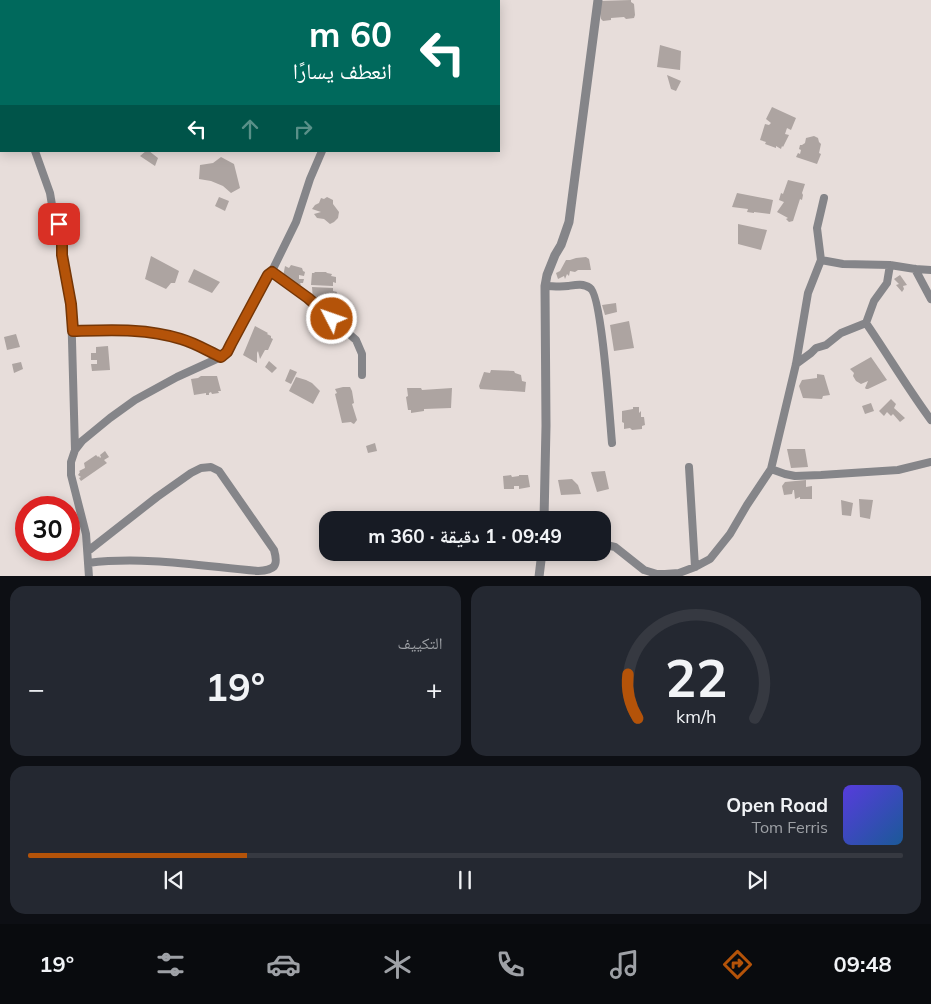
<!DOCTYPE html>
<html lang="ar">
<head>
<meta charset="utf-8">
<style>
  :root { --surface:#171b24; --page:#242831; --text:#f1f3f6; --muted:#9ea1a6; --line:#363941; --accent:#b45309 }
  body { margin:0; font-family:Mulish,"Noto Naskh Arabic",sans-serif; background:var(--page); color:var(--text); direction:rtl; height:100vh; display:flex; flex-direction:column; font-size:19px; white-space:nowrap }
  * { box-sizing:border-box; margin:0 }
  p { font-size:16px; color:var(--muted) }
  .icon { flex:none; width:28px; height:28px; fill:none; stroke:currentColor; stroke-width:2; stroke-linecap:round; stroke-linejoin:round }
  .map { position:relative; height:576px; overflow:hidden; direction:ltr }
  .sheet { display:flex; flex-direction:column; gap:10px; padding:10px; background:#0d0f14; flex:1 }
  .sheet>* { flex:none }
  .guide { position:absolute; left:0px; top:0px; width:500px; height:152px; box-shadow:0 2px 12px #0003; direction:rtl; background:#00695c; color:#fff; overflow:hidden }
  .speed { position:absolute; left:15px; top:496px; display:flex; gap:10px; font-size:25px; font-weight:700; text-align:center }
  .speed>* { display:grid; place-content:center; width:65px; height:65px; border-radius:50%; background:var(--surface); box-shadow:0 2px 12px #0003; line-height:1 }
  .speed .limit { border:8px solid #d22; background:#fff; color:#111 }
  .pin { position:absolute; display:grid; place-items:center; width:42px; height:42px; color:#fff; margin:-21px; border-radius:10px; box-shadow:0 2px 8px #0006 }
  .me { position:absolute; width:55px; margin:-28px; rotate:311deg; stroke-linejoin:round; filter:drop-shadow(0 0 4px #0008) }
  .turn { display:flex; align-items:center; gap:18px; height:105px; padding:0 25px; font-size:22px }
  .turn .icon { width:65px; height:65px; stroke-width:2.5 }
  .turn b { display:block; font-size:35px; line-height:42px }
  .lanes { display:flex; align-items:center; height:48px; padding:0 25px; background:#0003; justify-content:center; gap:25px; direction:ltr }
  .lanes .off { opacity:.35 }
  .big { font-size:38px; font-weight:700; line-height:1.1 }
  .sheet .widget { flex:1; display:flex; flex-direction:column; justify-content:center; gap:8px; min-width:0; padding:0 18px; border-radius:15px; background:var(--page) }
  .sheet .dial { align-items:center; gap:0 }
  .dial svg { height:130px; overflow:visible; fill:none; stroke:var(--line); stroke-width:7; stroke-linecap:round; text-anchor:middle }
  .dial text { fill:var(--text); stroke:none }
  .song { display:flex; align-items:center; gap:15px }
  .cover { width:60px; height:60px; border-radius:8px; background:linear-gradient(135deg,hsl(250 70% 55%),hsl(210 70% 35%)) }
  .played { height:5px; border-radius:2px; background:linear-gradient(90deg,var(--accent) 25%,var(--line) 25%) }
  .keys { display:flex; justify-content:space-around; direction:ltr }
  .heat { display:flex; justify-content:space-between; align-items:center; font-size:28px; direction:ltr }
  .sheet .tiles { flex:1; display:grid; gap:10px; grid-template-columns:1fr 1fr }
  .widget:last-child { grid-column:span 2 }
  .trip { position:absolute; left:319px; top:511px; width:292px; height:50px; border-radius:15px; background:var(--surface); box-shadow:0 2px 12px #0003; font-weight:700; line-height:50px; text-align:center; direction:rtl }
  .tabs { display:flex; height:80px; justify-content:space-around; align-items:center; background:#090b0e; color:var(--muted) }
  .tabs .icon { width:35px; height:35px }
  .tabs .on { color:var(--accent) }
  .tabs b { font-size:22px; color:var(--text) }
  .map>svg:first-child { display:block }
  .building { fill:#ada4a1 }
  .lines { fill:none; stroke-linecap:round; stroke-linejoin:round }
  .service { stroke:#858589; stroke-width:4 }
  .minor { stroke:#858589; stroke-width:8 }
  .tertiary { stroke:#858589; stroke-width:9 }
  .route-casing { stroke:#753606; stroke-width:12 }
  .route { stroke:#b45309; stroke-width:9 }
</style>
</head>
<body>
<div class="map">
<svg width="931" height="577" viewBox="0 0 931 577">
  <rect width="100%" height="100%" fill="#e7ddda"/>
  <!-- building -->
  <path class="building" d="M631,0v2l3,2 1,11 -1,3 -8,1 -2,-2 -13,1v2l-8,1 -2,-2 -2,-11 1,-7z
    M660,45l21,6 -1,19 -23,-3z
    M667,75l14,6 -5,10 -5,-2z
    M772,107l24,11 -5,12 -4,-2 -2,6 4,1 -6,12 -1,-1 -1,3 -5,-3v2l-11,-4 1,-2 -6,-2 5,-16 4,1 2,-2 -5,-4z
    M814,136l4,2 1,4 2,2 -2,9 2,1 -4,10 -21,-7 2,-4 2,1 1,-4 -2,-1 1,-4h2l3,-2 1,-5z
    M146,151h3l9,7 -3,8 -15,-10z
    M221,157l13,7 6,24 -9,5 -8,-7 -12,-5 -12,-2 1,-14 13,-2z
    M788,180l17,4 -3,9 1,2 -1,5 -2,-1 -7,22 -4,1 -3,-3 2,-1 -11,-6 7,-10 -5,-2 2,-7 2,1z
    M737,193l36,7 -3,14 -16,-2v1l-7,-1 1,-3 -16,-2z
    M219,197l10,4 -4,10 -10,-5z
    M327,197l6,3v4l6,8 -1,6 -4,4 -4,2 -6,-5 -7,-1 -3,-4 7,-2 -9,-3 3,-4 4,-2 2,-5 3,1z
    M738,224l29,6 -6,20 -23,-6z
    M151,256l28,15 -4,12h-4l-5,6 -21,-10z
    M586,257l3,2 2,11h-13l-3,2 -5,-1 -1,5 -2,-2 -2,5 -1,-3 -6,3 -2,-6 4,-2 6,-11h4l6,-2z
    M291,265l11,3 1,3 2,1 -1,4 -5,-1v4h5l-1,4h-3l1,2 -13,-3 -5,-5 2,-11 4,2z
    M194,269l26,13 -8,11 -24,-11z
    M315,272h11l1,1 5,1 -1,2 5,1v6l-3,-1v4l-22,-1 1,-12h2z
    M900,275l7,10 -4,1 1,3 -2,3 -6,-7 3,-1 -5,-5z
    M312,287l21,1v3l4,1 -1,5 -2,1 -1,3h-4v2l-13,-1 -3,-2z
    M616,303l1,9 -12,3 -3,-10z
    M629,321l5,27 -20,3 -4,-26z
    M255,326l13,7 -1,1 4,2v2l2,1 -5,11h-3l-5,9 -2,-8 -1,2v10l-14,-8z
    M16,334l4,13 -13,3 -3,-13z
    M108,346l2,24 -18,1 -1,-7h6v-4h-6v-7h5v-6z
    M871,357l16,23 -19,9h-2l-1,-1 3,-7 -7,3 -5,-3 -3,-5 1,-3 -4,-4z
    M269,361l8,7 -5,5 -7,-6z
    M21,362l2,7 -9,4 -2,-9z
    M290,369l7,3 -6,12 -6,-3z
    M491,370l23,1 1,2 6,2 1,6 4,1 -1,10 -45,-3 -1,-3 5,-14 6,1z
    M817,374l7,1 6,20 -7,1 -1,3 -19,-1 -4,-12 3,-6 15,-2z
    M201,376h16l4,15h-3l1,2 -7,1 -1,-2 -2,1v2h-3v-2l-12,2 -3,-16 7,-1z
    M296,377l10,3 6,3 8,8 -7,13 -24,-13z
    M343,387h7l2,4 2,12 -2,1 5,16 -3,4 -2,-1 -1,-1 -9,1 -7,-29 2,-1 -2,-4z
    M407,388h14l1,2 30,-2 -1,20 -27,1v2l-13,2v-3h-3l-2,-13 2,-1z
    M891,399l5,5 -2,4 11,10 -5,4 -7,-8 -2,2 -4,-4 -3,4 -5,-5z
    M871,403l3,8 -9,3 -3,-8z
    M633,407h6v6l2,-2v6h3l1,8 -3,1v3l-10,1 -2,-2 -6,1v-6l-2,-1v-11l11,-2z
    M375,443l2,8 -9,2 -2,-7z
    M787,449h18l3,18 -17,1z
    M105,451l4,6 -5,3 3,3 -26,18 -2,-3 2,-1 -3,-2 2,-3 -1,-1 6,-3 -1,-5 12,-8 2,2 1,-1 1,2 1,-1 -1,-2z
    M605,471l4,18 -12,3 -6,-20z
    M511,475l1,2 7,-1v-1h9l2,12 -11,2v-3h-5v3h-10l-1,-13z
    M572,479l6,6 3,9 -20,1 -3,-15z
    M806,480v7l6,-1v13h-12v-2l-5,2 -1,-9h-1l-1,4 -8,1 -2,-9 3,-4z
    M859,499l14,1 -3,19 -10,-2z
    M841,500l12,3 -2,13 -9,-1z"/>
  <g class="lines">
    <!-- service -->
    <path class="service" d="M0,11l1,1"/>
    <!-- minor -->
    <path class="minor" d="M77,1v-1
      M373,1l1,-1
      M0,121l1,-2
      M35,151l15,42 3,18 6,13 3,18v13l9,49 4,146
      M821,260l22,4 47,1 25,4 16,1
      M915,269l16,30
      M272,271l36,27 48,42 6,14v21
      M545,286c7,0 15,1 23,0 7,-1 15,-3 22,2 12,7 20,134 22,155
      M866,323c22,32 42,66 65,97
      M73,331c37,-1 73,-3 108,8 14,4 27,12 40,18
      M796,364l15,-11 5,-5 10,-3 15,-12 25,-10 8,-22 13,-18 3,-18
      M689,467l6,100
      M771,469l14,5 10,2 26,-1 77,-5 33,-8
      M602,544l13,3 29,23 13,4h8l14,-1 16,-6 15,-8 20,-25 17,-29 24,-36 25,-105 12,-71 13,-33 -4,-32 7,-30
      M88,551l69,-54 34,-24 10,-5 10,-1 8,4 55,79c5,17 0,20 -16,21 -57,-5 -113,-15 -170,-8
      M89,577l-3,-43 -15,-59v-13l4,-12 7,-9 28,-23 25,-18 42,-23 44,-20 6,-5 4,-8 37,-69 4,-4 24,-49 14,-43 12,-28"/>
    <!-- tertiary -->
    <path class="tertiary" d="M544,520l2,-94 -1,-140 2,-11 8,-20 6,-10 8,-23 29,-222
      M539,577l3,-25"/>
  </g>
  <g class="lines">
    <defs>
      <path id="route" d="M59,224l3,18v13l9,49 2,27c37,-1 73,-3 108,8 14,4 27,12 40,18l6,-5 4,-8 37,-69 4,-3 36,26 24,21"/>
    </defs>
    <!-- route casing -->
    <use href="#route" class="route-casing"/>
    <!-- route -->
    <use href="#route" class="route"/>
  </g>
</svg>
<div class="speed"><div class="limit">30</div></div>
<div class="pin" style="left:59px;top:224px;background:#d93025"><svg class="icon" aria-label="arrive" viewBox="0 0 24 24"><path d="M6 21V4h12l-3 4 3 4H6"/></svg></div>
<svg class="me" style="left:332px;top:319px" viewBox="-20 -20 40 40"><circle r="17" fill="#b45309" stroke="#fff" stroke-width="3"/><path d="M0-11L8 9 0 5-8 9z" fill="#fff"/></svg>
<div class="trip">09:49 · 1 دقيقة · 360 m</div>
<div class="guide">
<div class="turn"><svg class="icon" aria-label="left" viewBox="0 0 24 24"><path d="M17 20v-9H6M10 6l-5 5 5 5"/></svg><div><b>60 m</b>انعطف يسارًا</div></div>
<div class="lanes"><svg class="icon" aria-label="left" viewBox="0 0 24 24"><path d="M17 20v-9H6M10 6l-5 5 5 5"/></svg><svg class="icon off" aria-label="ahead" viewBox="0 0 24 24"><path d="M12 20V5M6 11l6-6 6 6"/></svg><svg class="icon off" aria-label="right" viewBox="0 0 24 24"><path d="M7 20v-9h11M14 6l5 5-5 5"/></svg></div>
</div>
</div>
<section class="sheet">
<div class="tiles">
<div class="widget dial"><svg viewBox="0 0 100 80">
<path d="M14 69A42 42 0 1 1 86 69"/>
<path d="M14 69A42 42 0 0 1 8 42" stroke="#b45309"/>
<text x="50" y="56" font-size="32" font-weight="700">22</text>
<text x="50" y="72" font-size="11">km/h</text>
</svg></div>
<div class="widget"><p>التكييف</p>
<div class="heat"><a>−</a><b class="big">19°</b><a>+</a></div>
</div>
<div class="widget">
<div class="song"><i class="cover"></i><div><b>Open Road</b><p>Tom Ferris</p></div></div>
<div class="played"></div>
<div class="keys"><svg class="icon" aria-label="previous" viewBox="0 0 24 24"><path d="M18 5L8 12l10 7zM5 5v14"/></svg><svg class="icon" aria-label="pause" viewBox="0 0 24 24"><path d="M8 5v14M16 5v14"/></svg><svg class="icon" aria-label="next" viewBox="0 0 24 24"><path d="M6 5l10 7-10 7zM19 5v14"/></svg></div>
</div>
</div>
</section>
<nav class="tabs">
<b>09:48</b>
<svg class="icon on" aria-label="directions" viewBox="0 0 24 24"><path d="M12 3l9 9-9 9-9-9zM9 14v-3h6M13 9l2 2-2 2"/></svg>
<svg class="icon" aria-label="music" viewBox="0 0 24 24"><path d="M9 18V5l10-2v13"/><circle cx="6" cy="18" r="3"/><circle cx="16" cy="16" r="3"/></svg>
<svg class="icon" aria-label="phone" viewBox="0 0 24 24"><path d="M5 4h4l2 5-3 2q2 4 5 5l2-3 5 2v4C11 20 4 13 5 4z"/></svg>
<svg class="icon" aria-label="climate" viewBox="0 0 24 24"><path d="M12 3v18M4 7l16 10M4 17L20 7"/></svg>
<svg class="icon" aria-label="car" viewBox="0 0 24 24"><path d="M5 17H2v-5l4-1 3-4h7l3 4 3 1v5h-3M9 17h6M6 11h13"/><circle cx="7" cy="17" r="2"/><circle cx="17" cy="17" r="2"/></svg>
<svg class="icon" aria-label="filters" viewBox="0 0 24 24"><path d="M4 7h16M4 17h16"/><circle cx="9" cy="7" r="2"/><circle cx="15" cy="17" r="2"/></svg>
<b>19°</b>
</nav>
</body>
</html>
